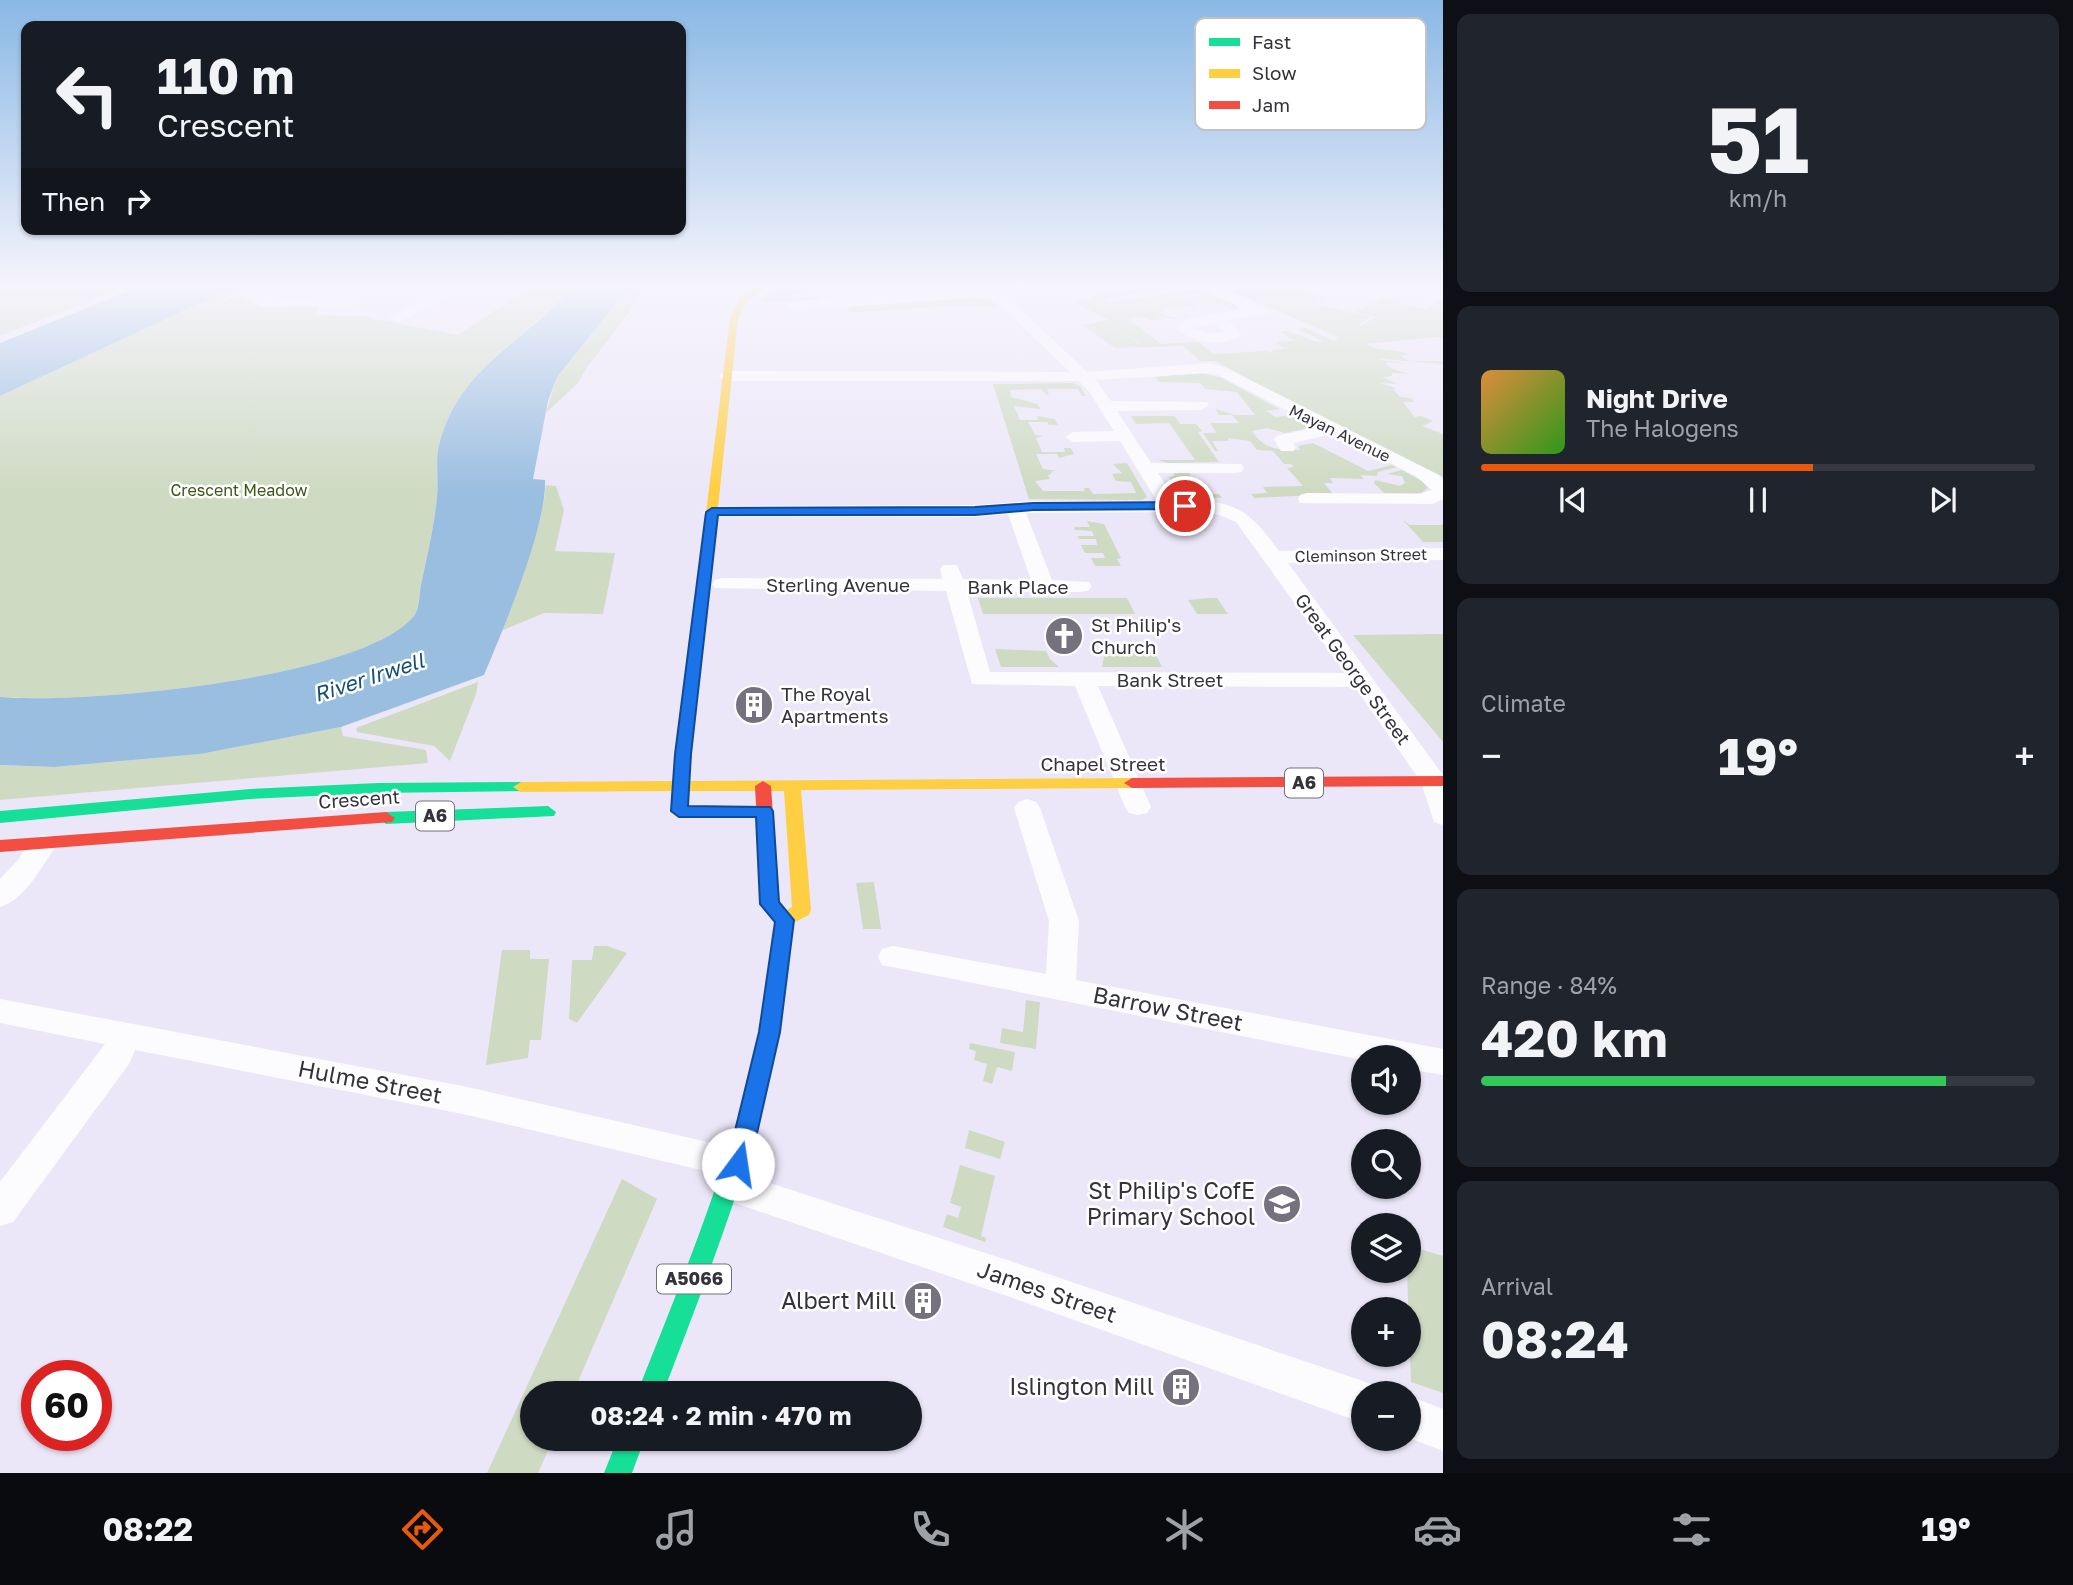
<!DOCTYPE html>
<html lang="en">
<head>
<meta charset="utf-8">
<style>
  :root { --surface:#171b24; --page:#20242c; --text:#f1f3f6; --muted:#9ea1a6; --line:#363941; --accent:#ea580c }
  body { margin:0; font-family:"Golos Text",sans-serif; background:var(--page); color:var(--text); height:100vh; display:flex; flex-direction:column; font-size:26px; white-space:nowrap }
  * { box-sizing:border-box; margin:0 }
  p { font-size:23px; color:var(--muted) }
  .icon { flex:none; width:38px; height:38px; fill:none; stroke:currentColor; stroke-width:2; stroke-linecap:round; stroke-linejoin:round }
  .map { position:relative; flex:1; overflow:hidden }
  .panel { display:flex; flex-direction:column; gap:14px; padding:14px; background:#0d0f14; width:630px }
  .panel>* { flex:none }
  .hud { position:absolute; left:21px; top:21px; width:665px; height:214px; border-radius:14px; box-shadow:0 2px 5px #0004; background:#171b24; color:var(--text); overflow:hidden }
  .controls { position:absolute; left:1351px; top:1045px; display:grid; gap:14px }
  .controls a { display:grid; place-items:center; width:70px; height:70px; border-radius:50%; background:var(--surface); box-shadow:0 2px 5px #0004; font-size:35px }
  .speed { position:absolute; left:21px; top:1360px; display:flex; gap:14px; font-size:35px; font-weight:700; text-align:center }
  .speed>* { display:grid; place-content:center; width:91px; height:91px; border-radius:50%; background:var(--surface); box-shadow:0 2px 5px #0004; line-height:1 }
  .speed .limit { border:10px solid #d22; background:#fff; color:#111 }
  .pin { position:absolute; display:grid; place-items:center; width:60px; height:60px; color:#fff; margin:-30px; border:4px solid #fff; border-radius:50%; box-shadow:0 2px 7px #0007 }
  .me { position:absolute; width:77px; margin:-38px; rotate:14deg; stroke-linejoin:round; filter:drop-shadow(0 0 5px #0008) }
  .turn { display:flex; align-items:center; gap:24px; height:147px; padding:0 21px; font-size:32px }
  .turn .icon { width:91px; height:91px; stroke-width:2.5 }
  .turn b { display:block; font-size:49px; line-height:60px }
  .then { display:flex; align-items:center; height:66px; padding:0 21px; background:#0003; gap:14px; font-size:26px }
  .big { font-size:52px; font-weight:700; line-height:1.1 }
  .panel .card { flex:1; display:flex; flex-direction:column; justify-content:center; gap:10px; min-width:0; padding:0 24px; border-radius:14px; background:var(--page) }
  .panel .dial { align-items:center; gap:0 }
  .dial b { font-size:91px; line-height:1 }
  .song { display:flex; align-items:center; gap:21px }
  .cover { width:84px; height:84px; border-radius:10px; background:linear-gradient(135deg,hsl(30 70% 55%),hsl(110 70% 35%)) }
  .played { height:7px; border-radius:4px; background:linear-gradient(90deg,var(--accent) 60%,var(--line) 60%) }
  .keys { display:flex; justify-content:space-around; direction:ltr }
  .heat { display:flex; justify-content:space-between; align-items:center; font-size:38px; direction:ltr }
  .charge { height:10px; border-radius:5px; background:linear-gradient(90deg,#34c759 84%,var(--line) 0) }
  .trip { position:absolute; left:520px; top:1381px; width:402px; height:70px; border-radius:35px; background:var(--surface); box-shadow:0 2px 5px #0004; font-weight:700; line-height:70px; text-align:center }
  .menu { display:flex; height:112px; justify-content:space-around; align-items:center; background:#090b0e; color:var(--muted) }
  .menu .icon { width:49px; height:49px }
  .menu .selected { color:var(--accent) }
  .menu b { font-size:32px; color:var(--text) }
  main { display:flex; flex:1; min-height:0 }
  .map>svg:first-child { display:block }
  .green { fill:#cedac2 }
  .water { fill:#9abee0 }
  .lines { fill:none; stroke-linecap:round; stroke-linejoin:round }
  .street { fill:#fcfbfe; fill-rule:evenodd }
  .fast { fill:#16e098; fill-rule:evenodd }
  .slow { fill:#ffcf43; fill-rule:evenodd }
  .jam { fill:#f24e42; fill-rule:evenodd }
  .route { fill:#1a73e8; stroke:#114b97; stroke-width:2 }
  .labels { text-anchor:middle; stroke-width:5; stroke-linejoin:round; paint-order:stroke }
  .far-street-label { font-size:16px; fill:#35323e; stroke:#fff }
  .far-park-label { font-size:16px; fill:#405619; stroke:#fff }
  .shield { fill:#fff; stroke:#727078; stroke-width:2 }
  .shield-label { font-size:18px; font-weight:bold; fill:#35323e }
  .street-label { font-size:19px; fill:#35323e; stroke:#fff }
  .poi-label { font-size:19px; fill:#35323e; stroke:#fff; text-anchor:start }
  .water-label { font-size:21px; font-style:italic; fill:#125078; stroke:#fff }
  .near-street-label { font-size:23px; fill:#35323e; stroke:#fff }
  .near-poi-label { font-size:23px; fill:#35323e; stroke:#fff; text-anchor:end }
  .key { fill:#fff; stroke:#c2c2c5; stroke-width:2 }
  .key-label { font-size:19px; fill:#35323e }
</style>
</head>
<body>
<main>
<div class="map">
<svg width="1443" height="1473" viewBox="0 0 1443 1473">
  <rect width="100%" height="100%" fill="#ece7f8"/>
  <!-- green -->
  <path class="green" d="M0,286h126l-126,50z
    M237,286h6l-21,15h6l9,-8c19,20 59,12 85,12l-7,10 56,1 -2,2 89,17 74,-49h41c-46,52 -117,85 -134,159 -4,14 0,36 -2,52 -3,31 -10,59 -16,88 -2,10 -1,23 -7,31 -53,64 -332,88 -414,81v-301z
    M777,286h37l1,4 -26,5 3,5 26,-4 1,4 -56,2 -1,-4z
    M1156,286h26l-80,13 8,4 87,-14 7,3 -53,10 59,-8 30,13 -3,2 2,1 -13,-3 2,-1 -19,-4 2,1h-16l3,2 -19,3 -5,-2 3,3 -14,-1 3,2 -8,2 22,8 -24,-4 7,4 -12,1 -6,-4 -16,1 4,4 -3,1 8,3 23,18 -19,1 -24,-17 22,17 59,-3 14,12 51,-3 10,2 -3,-3 14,-1 -9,-7 18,-1 -14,-10c17,-1 28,12 44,11l-26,-13 8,-1 28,13 4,-4 -107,-46 12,-5h67l-4,2 6,2 -5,2 20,6 -26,12 16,-6 54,13 -13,8 2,1 16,-9 -21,-5 28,-13 42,10 18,-11v41l-5,-2 -72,7c16,9 28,3 43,11l-8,1 8,5h34v3l-60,-5 -2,-1v2l29,4 -24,-2 2,5 20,7 -16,-1v3l-9,1 14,7 -18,-1 17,5 -3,1 7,8 11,1 3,4h-11l12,15 7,-1 11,5 -11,5 21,8v43l-137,-67 -91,-49h-15l-17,-15 -68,2 -32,-23 26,-5 -36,-18 20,-3 -2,-3z
    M642,289l-13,24 -42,54 -9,16 -32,30 11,-36 64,-80z
    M973,298l18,2 7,7 -51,-1 -98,7 -1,-6z
    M1199,373l21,4 59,32 -13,2 10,6 14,-2 20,9 -3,2 2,2 -24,5 -18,-5 -15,3c11,18 28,20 48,19l-2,-4 15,-3 55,28 24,-6 5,2 -19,5 -1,4 -16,-1 3,4 -34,-1 3,5h-9l9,11 -79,4 -3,-4 16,-1 -4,-6 40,-1 -16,-18 7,-1 -3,-3h-7l-11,-13 -16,-1 -7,-9 -22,-3v3h-16l6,10h-3l-12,-18h14l-7,-10h29l-7,-8h-13l-3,-6 19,6h20l-18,-23 -32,-3 -5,-6 -41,-1 -4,-5z
    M1073,383l7,3 6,10h-4l-4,-7h-31l2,6h-2l-6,-6 -31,1 1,7 26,7 4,5 -27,-3 6,14h18l-1,-4 18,3 3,6h-9l-2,-3h-19l7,13 10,1 -9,2 6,14h23l-1,-4h7l3,6 -15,4 -2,-4h-21l7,15 15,2h-5l-5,5 2,3 -15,2 8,10h42l-1,-3h5l4,6 43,-1 -5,-11 -15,-1 -4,-7 10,-1 -9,-9 14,-1 20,34 -5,3 -113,-1 -36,-115z
    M1131,416h44l5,8h16l6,7 -4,1 21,30 -51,1 -10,-3h37l-26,-37 -33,1z
    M1402,470l20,11 6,7 -7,5h-37l-10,-10 1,-3 25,6 5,-3 -3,-7 -15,-2z
    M1174,473h15l14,21h16l3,4c-28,0 -36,4 -53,-21l5,-1z
    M546,485l10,1 8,24 -9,41 60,2 -12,61 -59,-1 -43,18c17,-47 40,-96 45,-146z
    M1403,520l7,5h33v17h-20z
    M1087,521l17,3 17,34 -4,1 4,7h-26l-4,-8h14l-2,-5h-18l-4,-8h16l-1,-6h-17l-2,-3h17l-2,-5 -17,-1 -1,-3h16z
    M978,598h149l8,16h-152z
    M1209,598h8l11,16h-31l-9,-14z
    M1443,634v108l-90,-107z
    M995,649l51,2 4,8 9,8h-58z
    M1105,651h49l8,16h-60z
    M478,682l-2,12 -26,67 -16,-15 -77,-14 -1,-4z
    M341,727l2,9 83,14 2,13 -428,37v-35l54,2 145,-13z
    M874,882l7,47h-18l-7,-46z
    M594,946h13l20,7 -50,70 -8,-4 3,-59h20z
    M502,950h28v9h19l-8,81h-11l-2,18 -42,7z
    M1026,1000l14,2 -4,47 -36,-6 2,-15 21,4z
    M970,1043l45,9 -3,19 -15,-4 -5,17 -9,-3 4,-17 -13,-4 2,-9 -7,-2z
    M969,1130l36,12 -5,17 -35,-11z
    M960,1165l35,11 -14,60 5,2 -1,4 -42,-15 4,-13 11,4 3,-11 -11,-4z
    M622,1179l35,20 -84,194h-41v45l21,1 -15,34h-51z
    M1409,1246l34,10v137l-32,-11 -4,-111 2,-1z"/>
  <!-- water -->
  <path class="water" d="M141,286h96l-237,110v-53z
    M573,286h71l-23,11 -64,80 -9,24 -15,78 12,1c2,46 -42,150 -61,195l-143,52 -141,27 -146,13 -54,-2v-68c82,7 361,-17 414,-81 6,-8 5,-21 7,-31 6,-29 13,-57 16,-88 2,-16 -2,-38 2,-52 19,-78 87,-103 134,-159z"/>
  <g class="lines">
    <!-- street -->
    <path class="street" d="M355,286h14l-14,19 -5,1 -90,1 -7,-4 9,-11 5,-1 7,4 -3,4 75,-1z
      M449,286h17l-65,35 -5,1 -7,-4z
      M982,286h41l-1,3 -20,3 85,80 122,-9 19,6 211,106 4,5v19l-10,5 -133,-1 -2,-4 2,-4 7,-2 112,1 13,-4 -15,-13 -84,-43 -40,9 3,4 -3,4h-12l-7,-11 2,-4 43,-9 -101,-52 -10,-2 -112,7 15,21 96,1 2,3 -8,5 -84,1 34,52 90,1 3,4 -3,4 -6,1h-77l18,28c57,-1 69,4 103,50l164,-3v12l-155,3 155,212v50l-9,-3 -13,-40 -66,-95 -257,-1 53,121 -4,6 -9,2 -9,-2 -4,-6 -50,-121 -103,-2 -26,-93 -231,-3 -3,-4 3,-4 7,-2 220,1 -2,-10 3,-4h14l6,14 68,1 -23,-66 -33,3 -270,-1 -2,-4 9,-6 263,-1 58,-4h124l-37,-60 -47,1 -8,-5 8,-5 41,-1 -26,-41 -9,-9h-353l-8,-5 8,-5 344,1 -81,-78 -46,6 -150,9 -7,-4 7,-4 150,-9zM1200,512l19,3 17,7 109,151 -355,-1 -23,-80h115l7,-2 3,-4 -3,-4 -37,-2 -26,-67z
      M1199,286h16l49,21 5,5 -7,4 -6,-1 -28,5 13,14c-16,14 -50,9 -64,-6l10,-9 57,-10zM1212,323l14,9 -18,1 -15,-5z
      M1443,289v9l-16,6 -7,-4z
      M1027,799l9,3 4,6 39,113 -3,59 367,69v26l-34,-6v-12h-46v3l-481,-95 -4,-8 4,-8 11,-3 153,28 3,-53 -35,-113 4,-6z
      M43,835l10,3 4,6c-14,21 -32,56 -57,63v-28l17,-18 16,-23z
      M0,999l463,87 275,63 13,4 5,11 -8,12 262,85 353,120 15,6 2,6h-17v30l-353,-126 -293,-100 -5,-11 6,-12 -255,-60 -328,-64 -6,14 -116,158 -13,4v-44l105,-138 -105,-21z
      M1409,1396l34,13v42l-34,-13z"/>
    <!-- fast -->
    <path class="fast" d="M521,782l6,1 2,4 -2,4 -149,2 -128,6 -250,24v-12l250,-22 128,-6z
      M548,806l8,6 -2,4 -168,8 -9,-6 9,-6z
      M773,1002l7,2 3,6c-22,134 -72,257 -120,383h-26c50,-126 102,-249 126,-383l3,-6z
      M618,1438h27l-13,35h-28z"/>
    <!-- slow -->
    <path class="slow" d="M758,286h9l-20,15 -9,17 -49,463 443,-3 8,5 -8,5 -331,2 10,120 -2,5 -24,12 -7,-2 -2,-5 2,-5 14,-8 -8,-116h-95l-2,21 -8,6 -8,-6 1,-21 -151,1 -8,-5 8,-5 152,-1 57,-463 10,-20z"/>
    <!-- jam -->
    <path class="jam" d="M1443,776v10l-311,2 -8,-5 8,-5z
      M763,781l8,5 8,116 15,18 -11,90 -3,6 -7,2 -7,-2 -3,-6 12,-88 -14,-18 -6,-118z
      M386,812l9,6 -3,4 -392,30v-12z"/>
  </g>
  <!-- sky -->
  <linearGradient id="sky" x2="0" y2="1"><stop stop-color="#89b8e5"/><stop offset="0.58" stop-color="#f6f4fc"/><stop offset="1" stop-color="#f6f4fc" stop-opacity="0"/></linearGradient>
  <rect width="1443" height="492" fill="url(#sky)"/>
  <!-- route -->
  <path class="route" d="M1185,502l4,2v5l-156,1 -58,5h-257l-27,239 -3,52 82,1 3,4 6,91 15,18 -14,112 -30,132 -4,7 -8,3 -8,-3 -3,-7 32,-132 16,-110 -15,-18 -4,-87h-77l-8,-6 4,-57 31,-242 6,-4 263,-1 58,-4z"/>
  <!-- icons -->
  <defs>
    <symbol id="church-disc" viewBox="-11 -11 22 22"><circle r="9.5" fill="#75717f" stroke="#fff"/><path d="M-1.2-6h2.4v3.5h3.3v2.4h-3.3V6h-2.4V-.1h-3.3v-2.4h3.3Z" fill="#fff"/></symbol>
    <symbol id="building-disc" viewBox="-11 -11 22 22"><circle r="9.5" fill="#75717f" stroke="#fff"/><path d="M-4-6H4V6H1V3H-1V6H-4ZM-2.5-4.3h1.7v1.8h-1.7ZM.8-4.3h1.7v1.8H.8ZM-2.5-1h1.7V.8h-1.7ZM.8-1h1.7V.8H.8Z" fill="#fff"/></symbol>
    <symbol id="school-disc" viewBox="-11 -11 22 22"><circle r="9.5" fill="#75717f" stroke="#fff"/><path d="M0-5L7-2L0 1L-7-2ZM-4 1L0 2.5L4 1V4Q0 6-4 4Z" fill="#fff"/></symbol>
  </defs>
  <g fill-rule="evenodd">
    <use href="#church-disc" x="1042" y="614" width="44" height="44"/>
    <use href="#building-disc" x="732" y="683" width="44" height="44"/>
    <use href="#school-disc" x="1260" y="1182" width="44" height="44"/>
    <use href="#building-disc" x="901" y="1279" width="44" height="44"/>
    <use href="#building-disc" x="1159" y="1365" width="44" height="44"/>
  </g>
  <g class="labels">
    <!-- far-street labels -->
    <g class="far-street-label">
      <text transform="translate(1340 433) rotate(26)" y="6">Mayan Avenue</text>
      <text transform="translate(1361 555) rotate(-1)" y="6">Cleminson Street</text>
    </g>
    <!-- far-park labels -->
    <g class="far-park-label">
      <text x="239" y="496">Crescent Meadow</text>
    </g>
    <!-- shield labels -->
    <g class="shield">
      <rect x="1285" y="768.5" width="38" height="29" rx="5"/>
      <rect x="416" y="801.5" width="38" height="29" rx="5"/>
      <rect x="657" y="1264.5" width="74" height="29" rx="5"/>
    </g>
    <g class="shield-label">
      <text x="1304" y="789">A6</text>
      <text x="435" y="822">A6</text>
      <text x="694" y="1285">A5066</text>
    </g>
    <!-- street labels -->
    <g class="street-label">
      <text x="838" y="592">Sterling Avenue</text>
      <text x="1018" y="594">Bank Place</text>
      <text transform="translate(1353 669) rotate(54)" y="7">Great George Street</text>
      <text x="1170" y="687">Bank Street</text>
      <text x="1103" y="771">Chapel Street</text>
      <text transform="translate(359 799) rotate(-4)" y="7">Crescent</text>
    </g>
    <!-- poi labels -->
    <g class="poi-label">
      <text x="1091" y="632">St Philip's<tspan x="1091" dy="22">Church</tspan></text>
      <text x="781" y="701">The Royal<tspan x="781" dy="22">Apartments</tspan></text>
    </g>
    <!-- water labels -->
    <g class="water-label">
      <text transform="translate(369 678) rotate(-18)" y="7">River Irwell</text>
    </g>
    <!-- near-street labels -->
    <g class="near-street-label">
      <text transform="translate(1168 1009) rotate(11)" y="8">Barrow Street</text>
      <text transform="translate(370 1082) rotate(11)" y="8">Hulme Street</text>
      <text transform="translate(1047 1292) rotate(19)" y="8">James Street</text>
    </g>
    <!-- near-poi labels -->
    <g class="near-poi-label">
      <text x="1255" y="1199">St Philip's CofE<tspan x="1255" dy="26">Primary School</tspan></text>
      <text x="896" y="1309">Albert Mill</text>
      <text x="1154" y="1395">Islington Mill</text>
    </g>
  </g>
  <!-- legend -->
  <rect x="1195" y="18" width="231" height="112" rx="10" class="key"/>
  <rect x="1209" y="38" width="31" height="8" fill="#16e098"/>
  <rect x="1209" y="69" width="31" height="9" fill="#ffcf43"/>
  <rect x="1209" y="101" width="31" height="8" fill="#f24e42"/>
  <g class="key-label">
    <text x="1252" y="49">Fast</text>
    <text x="1252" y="80">Slow</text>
    <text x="1252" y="112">Jam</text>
  </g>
</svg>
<div class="controls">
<a><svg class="icon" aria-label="sound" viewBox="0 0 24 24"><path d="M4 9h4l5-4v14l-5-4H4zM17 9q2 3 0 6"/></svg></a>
<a><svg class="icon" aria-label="search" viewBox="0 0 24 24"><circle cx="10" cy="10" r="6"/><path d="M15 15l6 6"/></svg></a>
<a><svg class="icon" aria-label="layers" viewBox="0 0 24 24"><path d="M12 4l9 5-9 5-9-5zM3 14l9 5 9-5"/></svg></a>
<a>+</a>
<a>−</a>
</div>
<div class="speed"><div class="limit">60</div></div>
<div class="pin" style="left:1185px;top:506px;background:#d93025"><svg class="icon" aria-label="arrive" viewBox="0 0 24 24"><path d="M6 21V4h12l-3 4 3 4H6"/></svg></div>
<svg class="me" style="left:738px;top:1164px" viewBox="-20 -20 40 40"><circle r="19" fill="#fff"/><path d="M0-13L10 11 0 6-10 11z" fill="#1a73e8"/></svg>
<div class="trip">08:24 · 2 min · 470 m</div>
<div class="hud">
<div class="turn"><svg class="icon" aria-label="left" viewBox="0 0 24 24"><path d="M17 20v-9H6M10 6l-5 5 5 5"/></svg><div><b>110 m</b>Crescent</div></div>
<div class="then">Then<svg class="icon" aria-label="right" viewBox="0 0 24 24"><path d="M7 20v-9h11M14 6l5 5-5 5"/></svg></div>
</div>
</div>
<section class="panel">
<div class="card dial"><b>51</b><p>km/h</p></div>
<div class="card">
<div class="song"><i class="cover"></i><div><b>Night Drive</b><p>The Halogens</p></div></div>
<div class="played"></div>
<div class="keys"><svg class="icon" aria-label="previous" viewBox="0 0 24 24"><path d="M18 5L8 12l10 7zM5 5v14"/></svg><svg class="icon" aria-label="pause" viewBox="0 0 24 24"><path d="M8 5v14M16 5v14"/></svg><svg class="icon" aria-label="next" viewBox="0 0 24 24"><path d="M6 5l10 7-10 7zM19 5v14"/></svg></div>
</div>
<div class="card"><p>Climate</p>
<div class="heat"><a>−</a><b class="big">19°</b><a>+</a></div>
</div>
<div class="card"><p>Range · 84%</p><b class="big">420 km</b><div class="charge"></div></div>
<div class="card"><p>Arrival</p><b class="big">08:24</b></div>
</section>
</main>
<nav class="menu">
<b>08:22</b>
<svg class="icon selected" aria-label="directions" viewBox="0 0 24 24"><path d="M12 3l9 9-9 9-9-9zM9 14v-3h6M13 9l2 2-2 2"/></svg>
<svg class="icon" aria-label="music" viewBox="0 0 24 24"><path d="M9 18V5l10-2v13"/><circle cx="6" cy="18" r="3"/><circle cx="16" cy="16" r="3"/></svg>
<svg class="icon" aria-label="phone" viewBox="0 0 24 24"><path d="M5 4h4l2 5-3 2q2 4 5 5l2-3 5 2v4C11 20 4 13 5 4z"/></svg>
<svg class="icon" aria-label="climate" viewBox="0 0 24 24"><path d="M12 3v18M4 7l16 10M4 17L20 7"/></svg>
<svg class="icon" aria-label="car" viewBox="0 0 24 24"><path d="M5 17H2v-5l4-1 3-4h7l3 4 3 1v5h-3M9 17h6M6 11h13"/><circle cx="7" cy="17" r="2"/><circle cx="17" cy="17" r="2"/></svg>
<svg class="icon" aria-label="filters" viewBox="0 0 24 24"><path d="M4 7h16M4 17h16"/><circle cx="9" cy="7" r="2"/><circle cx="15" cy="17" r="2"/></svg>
<b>19°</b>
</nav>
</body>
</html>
